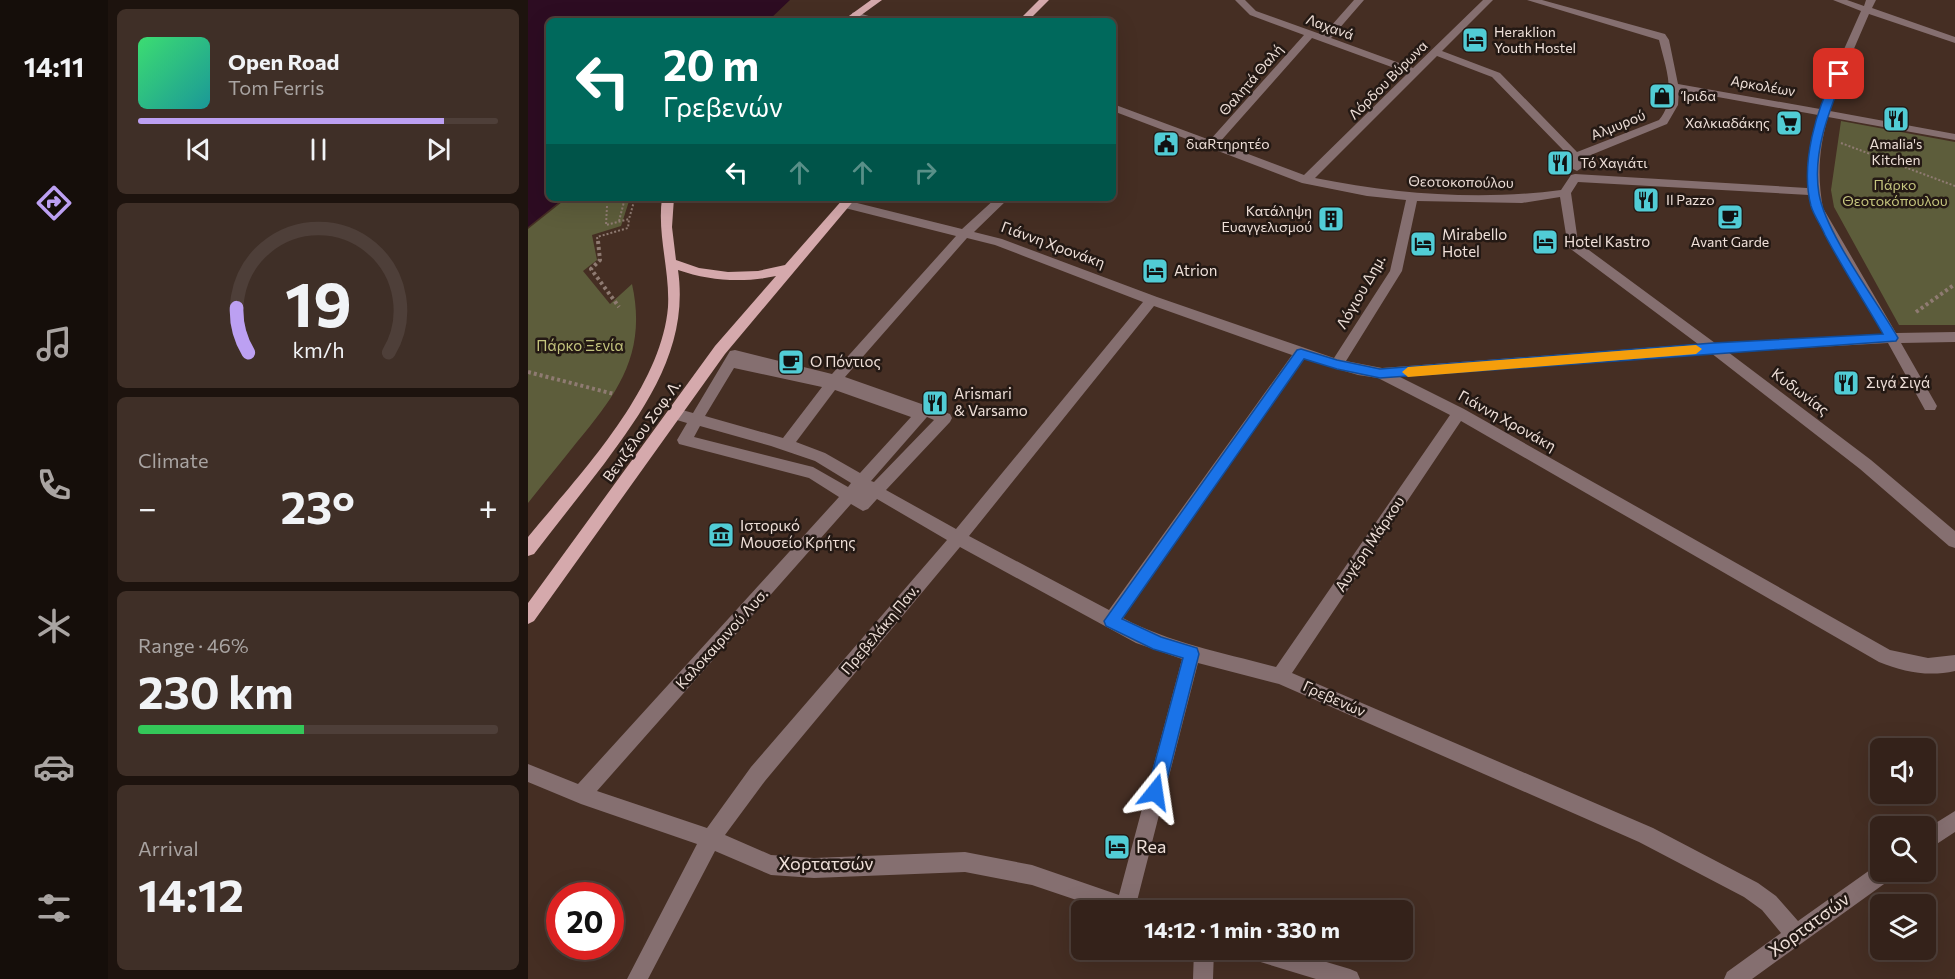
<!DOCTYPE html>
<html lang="en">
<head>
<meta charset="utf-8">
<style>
  :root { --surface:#34221a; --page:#3f2f27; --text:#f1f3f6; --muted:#a9a4a2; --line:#4e3f39; --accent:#bca0f2 }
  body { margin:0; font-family:Commissioner,sans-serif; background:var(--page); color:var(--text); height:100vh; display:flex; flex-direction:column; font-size:22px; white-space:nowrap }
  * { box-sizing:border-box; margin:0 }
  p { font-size:20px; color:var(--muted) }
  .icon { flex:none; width:33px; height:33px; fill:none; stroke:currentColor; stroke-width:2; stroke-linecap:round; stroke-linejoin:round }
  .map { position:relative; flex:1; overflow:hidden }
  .details { display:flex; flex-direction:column; gap:9px; padding:9px; background:#1d130e; width:420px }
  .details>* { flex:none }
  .top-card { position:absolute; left:18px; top:18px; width:570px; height:183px; border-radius:9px; box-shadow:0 6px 24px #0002,0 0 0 2px var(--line); background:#00695c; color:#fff; overflow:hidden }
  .fabs { position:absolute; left:1342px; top:738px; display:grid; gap:12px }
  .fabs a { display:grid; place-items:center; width:66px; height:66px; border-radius:9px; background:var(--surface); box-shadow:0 6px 24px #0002,0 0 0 2px var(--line); font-size:30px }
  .speed { position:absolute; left:18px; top:882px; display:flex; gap:12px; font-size:30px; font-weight:700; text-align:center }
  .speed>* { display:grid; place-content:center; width:78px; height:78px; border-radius:50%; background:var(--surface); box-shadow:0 6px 24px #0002,0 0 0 2px var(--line); line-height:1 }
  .speed .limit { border:9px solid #d22; background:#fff; color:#111 }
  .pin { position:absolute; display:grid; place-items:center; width:51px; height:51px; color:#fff; margin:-26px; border-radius:12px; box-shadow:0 3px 9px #0006 }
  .me { position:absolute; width:66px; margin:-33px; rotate:15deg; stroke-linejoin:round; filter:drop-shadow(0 0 4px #0008) }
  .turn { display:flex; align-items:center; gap:21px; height:126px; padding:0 18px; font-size:27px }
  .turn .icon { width:78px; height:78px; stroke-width:2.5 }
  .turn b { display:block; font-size:42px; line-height:51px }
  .lanes { display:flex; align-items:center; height:57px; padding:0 18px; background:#0003; justify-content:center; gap:30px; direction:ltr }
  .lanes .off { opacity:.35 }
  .big { font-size:45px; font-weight:700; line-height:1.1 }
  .details .tile { flex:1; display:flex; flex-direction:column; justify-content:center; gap:9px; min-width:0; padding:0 21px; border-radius:9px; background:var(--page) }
  .details .dial { align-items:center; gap:0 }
  .dial svg { height:156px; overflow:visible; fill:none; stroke:var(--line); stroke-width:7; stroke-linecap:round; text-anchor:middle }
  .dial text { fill:var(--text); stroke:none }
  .song { display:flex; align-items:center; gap:18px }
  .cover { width:72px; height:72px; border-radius:9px; background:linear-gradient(135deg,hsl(140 70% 55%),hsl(180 70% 35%)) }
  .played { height:6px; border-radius:3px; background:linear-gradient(90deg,var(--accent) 85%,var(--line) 85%) }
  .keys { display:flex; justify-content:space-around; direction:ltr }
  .heat { display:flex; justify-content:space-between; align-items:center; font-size:33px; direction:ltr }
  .charge { height:9px; border-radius:4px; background:linear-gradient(90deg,#34c759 46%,var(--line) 0) }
  .trip { position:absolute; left:543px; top:900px; width:342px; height:60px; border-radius:9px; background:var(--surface); box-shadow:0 6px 24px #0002,0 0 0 2px var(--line); font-weight:700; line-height:60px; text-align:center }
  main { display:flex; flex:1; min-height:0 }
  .tabs { display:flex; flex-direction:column; width:108px; justify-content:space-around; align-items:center; background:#150e0a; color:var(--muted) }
  .tabs .icon { width:42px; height:42px }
  .tabs .current { color:var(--accent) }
  .tabs b { font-size:27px; color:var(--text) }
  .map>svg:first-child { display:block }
  .green { fill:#5d5d3b }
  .water { fill:#2d0c22 }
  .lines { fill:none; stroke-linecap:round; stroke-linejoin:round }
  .path-far1 { stroke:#8f7b72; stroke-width:2; stroke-dasharray:2 2; stroke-linecap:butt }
  .path { stroke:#8f7b72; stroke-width:4; stroke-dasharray:3 3; stroke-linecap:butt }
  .minor { fill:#856f70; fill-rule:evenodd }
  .major { fill:#d5a9ac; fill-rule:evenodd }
  .route { fill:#1a73e8; stroke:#114b97; stroke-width:1.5 }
  .slow { fill:#f59e0b }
  .labels { text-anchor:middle; stroke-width:5; stroke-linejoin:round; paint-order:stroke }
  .far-street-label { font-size:14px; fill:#eedfd8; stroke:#241914 }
  .far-poi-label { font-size:14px; fill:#eedfd8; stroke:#241914; text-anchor:start }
  .far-park-label { font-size:14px; fill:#c5c57e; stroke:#241914 }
  .poi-label { font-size:15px; fill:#eedfd8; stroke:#241914; text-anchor:start }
  .street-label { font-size:15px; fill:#eedfd8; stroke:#241914 }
  .park-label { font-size:15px; fill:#c5c57e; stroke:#241914 }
  .near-poi-label { font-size:18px; fill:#eedfd8; stroke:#241914; text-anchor:start }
  .near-street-label { font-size:18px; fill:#eedfd8; stroke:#241914 }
</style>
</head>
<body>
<main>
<nav class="tabs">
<b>14:11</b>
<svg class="icon current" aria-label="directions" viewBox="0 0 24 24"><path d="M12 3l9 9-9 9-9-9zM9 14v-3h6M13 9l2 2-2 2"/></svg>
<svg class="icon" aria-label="music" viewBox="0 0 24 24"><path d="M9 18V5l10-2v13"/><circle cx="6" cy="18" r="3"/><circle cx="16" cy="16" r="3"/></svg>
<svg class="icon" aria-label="phone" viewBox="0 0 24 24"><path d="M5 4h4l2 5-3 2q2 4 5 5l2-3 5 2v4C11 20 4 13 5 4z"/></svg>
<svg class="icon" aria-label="climate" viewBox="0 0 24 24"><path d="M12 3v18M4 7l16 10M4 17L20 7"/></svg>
<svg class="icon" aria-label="car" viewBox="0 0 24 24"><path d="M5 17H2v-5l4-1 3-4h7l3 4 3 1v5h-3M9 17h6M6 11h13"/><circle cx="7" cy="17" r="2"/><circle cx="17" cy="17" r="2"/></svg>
<svg class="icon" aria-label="filters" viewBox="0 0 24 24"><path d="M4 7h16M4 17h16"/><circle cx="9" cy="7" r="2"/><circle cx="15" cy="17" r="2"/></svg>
</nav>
<section class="details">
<div class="tile">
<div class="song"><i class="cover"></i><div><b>Open Road</b><p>Tom Ferris</p></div></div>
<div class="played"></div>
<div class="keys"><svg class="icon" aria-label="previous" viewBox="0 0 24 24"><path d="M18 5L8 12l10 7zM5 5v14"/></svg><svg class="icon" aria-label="pause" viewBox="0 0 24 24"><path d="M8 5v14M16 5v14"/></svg><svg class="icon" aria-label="next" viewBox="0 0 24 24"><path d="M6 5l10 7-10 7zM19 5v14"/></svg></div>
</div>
<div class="tile dial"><svg viewBox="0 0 100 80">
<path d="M14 69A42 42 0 1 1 86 69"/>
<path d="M14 69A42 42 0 0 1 8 46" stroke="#bca0f2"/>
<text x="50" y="56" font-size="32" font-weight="700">19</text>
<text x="50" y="72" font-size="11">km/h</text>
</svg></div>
<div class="tile"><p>Climate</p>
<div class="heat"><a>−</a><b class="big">23°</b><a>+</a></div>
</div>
<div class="tile"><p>Range · 46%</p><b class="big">230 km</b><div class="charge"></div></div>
<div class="tile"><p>Arrival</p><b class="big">14:12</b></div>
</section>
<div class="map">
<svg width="1427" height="979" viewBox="0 0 1427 979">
  <rect width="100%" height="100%" fill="#452e23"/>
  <!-- green -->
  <path class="green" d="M1313,121l114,21v183h-56l-65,-118 -3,-17z
    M39,198h63l-9,28 -29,9 5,25 -14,11 27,33 22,-20c15,68 -13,108 -55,158 -16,20 -33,41 -49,61v-274z"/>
  <!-- water -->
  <path class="water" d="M0,0h262l-22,21h-219v177h15l-36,29z"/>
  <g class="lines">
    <!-- path-far1 -->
    <path class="path-far1" d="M1313,143l114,43
      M79,206l-1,19 23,-6 6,-21
      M91,221l6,-23
      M70,243l-1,-6 31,-9 1,-9"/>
    <!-- path -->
    <path class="path" d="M70,241l2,19 -9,9 28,38
      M1388,312l39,-28
      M0,372l86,22"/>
    <!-- minor -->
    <path class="minor" d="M707,0h10l11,11 67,24 31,-35h10l-33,38 82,30 70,-68h10l-51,51 58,22 77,79 82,-32c19,-22 6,-55 0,-80l-132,-40h15l123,34 4,6 9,44 142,25 13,-35 28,-63 -28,-11h14l17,6 2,-6h10l-4,8 83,29v6l-86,-29 -26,60 -13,37 125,23v6l-127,-23c-9,31 -11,59 -5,91l73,125 59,-1v10l-54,1 36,63 -2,4h-10l-37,-67 -160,9 143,108 84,71v17l-6,-2 -89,-77 -149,-116 -311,24 64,32 426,241 38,8 27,-3v16c-27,6 -51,1 -76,-9l-418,-241 -169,252 361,155 105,55 18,13 22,25 79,-56 4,-2v9h13l-3,7 -139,100h-28l3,-7 54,-39 -19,-23 -18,-13 -105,-55 -360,-158 -81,-21 -61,238 4,2 3,7h-38l-74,-25 -67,-13 -151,6 -43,-3 -56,-24 -67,128h-21l70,-135 -116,-40 -53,-22v-18l50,20 261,-287 -30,-19 -130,-34 -2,-4 10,-17 -17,-5 -2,-4 2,-4 5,-2 18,5 37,-62 5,-1 97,24 124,-138 -115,-29v-6l4,-1 117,29 34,-31h13l-35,34 28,7 155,58 177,61 56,-87 16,-71 -39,-4 -65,-13 -189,-72v-7l97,36 94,-105 -54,-20zM784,38l96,35 -104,102 -85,-32zM909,56l55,21 71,73 7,8 3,11 4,2 6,-4 -2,-8 86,-35 11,-19 1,-15 139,25 -10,44 -1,29 -232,-14 -4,1 -10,15c-82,11 -165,4 -246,-12zM1050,182l231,13 7,23 67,116 -168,9 -137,-101 -7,-49zM1032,197l8,50 130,97 -316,24 -36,-7 56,-90 15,-70 105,2zM439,238l28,7 148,57 -187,227 -70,-39 64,-68 2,-4 -2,-4 -105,-37zM626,306l138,49 -183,255 -140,-74zM776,359l54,16 20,3 72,37 -174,252c-52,-14 -106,-24 -153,-49zM206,368l88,19 -39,51 -78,-22zM307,390l76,27 -51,56 -35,-20 -29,-11zM399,417l7,3 -60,62 -3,-1zM172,426l71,20 44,15 36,22 -3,4 -35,-20 -119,-30zM349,499l70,41 -196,227 -44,61 -110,-37 254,-287 12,7 5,-2zM432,547l176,96 46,16 -63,236 -87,-30 -67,-13 -151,6 -43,-3 -46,-20 40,-54z
      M327,12l24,7 2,2h-15l-14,-4v-4z
      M1427,811v21l-29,19v-22z
      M666,950h20l-1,29h-20z
      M716,950h42l64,19 7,3 3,7h-44l-62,-19 -7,-3z"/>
    <!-- major -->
    <path class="major" d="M343,0h11l-29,21h-11z
      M511,0h10l-21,21h-10z
      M134,198h12l-2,29 4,33 23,8 29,4 30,-1 27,-6 59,-67h12l-131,156 -191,267 -6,3v-21l187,-257 61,-70c-33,7 -66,5 -98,-6 11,76 -31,136 -74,194 -23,30 -47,60 -70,90l-6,2v-19c51,-62 133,-147 140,-230 2,-37 -11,-72 -6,-109z"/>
  </g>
  <!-- route -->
  <path class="route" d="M1308,72l8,2c-15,37 -32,79 -25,120 7,40 57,106 79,144l-2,3 -516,37 -43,-9 -33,-10 -182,260 39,18 36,11 2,6 -35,138 -3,6 -6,3 -6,-3 -2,-6 36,-134 -30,-9 -47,-23 -2,-5 193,-271 4,-1 36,11 43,9 333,-26 170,-9c-19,-33 -40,-65 -58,-99 -4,-10 -11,-19 -14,-29 -11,-42 5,-97 25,-134z"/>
  <!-- slow -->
  <path class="slow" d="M1168,345l6,4 -6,5 -288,23 -6,-5 6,-5z"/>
  <!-- icons -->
  <defs>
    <symbol id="hotel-square" viewBox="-11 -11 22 22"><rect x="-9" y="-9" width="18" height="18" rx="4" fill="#51ccd5" stroke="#241914"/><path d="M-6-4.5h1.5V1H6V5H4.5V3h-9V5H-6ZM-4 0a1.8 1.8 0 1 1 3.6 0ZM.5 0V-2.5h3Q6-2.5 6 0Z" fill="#111"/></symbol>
    <symbol id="shop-square" viewBox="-11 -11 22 22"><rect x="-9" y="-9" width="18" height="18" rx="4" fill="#51ccd5" stroke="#241914"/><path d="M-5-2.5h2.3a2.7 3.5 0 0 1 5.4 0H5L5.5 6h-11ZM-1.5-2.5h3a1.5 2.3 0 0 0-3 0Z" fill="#111"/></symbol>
    <symbol id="restaurant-square" viewBox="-11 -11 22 22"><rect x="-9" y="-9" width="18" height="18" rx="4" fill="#51ccd5" stroke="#241914"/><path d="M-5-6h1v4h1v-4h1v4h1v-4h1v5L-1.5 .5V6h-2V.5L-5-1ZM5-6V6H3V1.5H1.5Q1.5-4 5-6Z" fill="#111"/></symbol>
    <symbol id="supermarket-square" viewBox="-11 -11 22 22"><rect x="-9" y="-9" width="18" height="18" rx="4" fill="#51ccd5" stroke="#241914"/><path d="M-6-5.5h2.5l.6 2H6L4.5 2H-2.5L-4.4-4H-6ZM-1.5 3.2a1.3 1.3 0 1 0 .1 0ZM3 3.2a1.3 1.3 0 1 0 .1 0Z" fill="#111"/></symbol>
    <symbol id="civic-square" viewBox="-11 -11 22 22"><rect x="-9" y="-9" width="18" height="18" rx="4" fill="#51ccd5" stroke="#241914"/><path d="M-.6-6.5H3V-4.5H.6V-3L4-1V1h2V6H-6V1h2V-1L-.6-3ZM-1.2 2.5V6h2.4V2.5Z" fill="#111"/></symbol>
    <symbol id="cafe-square" viewBox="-11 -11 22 22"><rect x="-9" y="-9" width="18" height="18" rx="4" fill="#51ccd5" stroke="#241914"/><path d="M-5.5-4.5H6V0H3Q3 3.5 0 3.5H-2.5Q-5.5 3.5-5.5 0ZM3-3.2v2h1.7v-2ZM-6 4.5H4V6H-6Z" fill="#111"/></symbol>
    <symbol id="building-square" viewBox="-11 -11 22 22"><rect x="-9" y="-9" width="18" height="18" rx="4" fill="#51ccd5" stroke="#241914"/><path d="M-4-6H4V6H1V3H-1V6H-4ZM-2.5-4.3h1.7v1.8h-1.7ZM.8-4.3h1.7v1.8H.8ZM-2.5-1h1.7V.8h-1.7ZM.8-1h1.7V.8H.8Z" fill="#111"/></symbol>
    <symbol id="museum-square" viewBox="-11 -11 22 22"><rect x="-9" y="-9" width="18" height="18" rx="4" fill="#51ccd5" stroke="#241914"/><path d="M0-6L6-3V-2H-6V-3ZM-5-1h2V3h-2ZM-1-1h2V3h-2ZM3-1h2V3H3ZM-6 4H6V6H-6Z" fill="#111"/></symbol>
  </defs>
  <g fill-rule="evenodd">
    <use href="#hotel-square" x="932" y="25" width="30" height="30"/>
    <use href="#shop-square" x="1119" y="81" width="30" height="30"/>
    <use href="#restaurant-square" x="1353" y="104" width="30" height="30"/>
    <use href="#supermarket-square" x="1246" y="108" width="30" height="30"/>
    <use href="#civic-square" x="623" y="129" width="30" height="30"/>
    <use href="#restaurant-square" x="1017" y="148" width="30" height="30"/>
    <use href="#restaurant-square" x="1103" y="185" width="30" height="30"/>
    <use href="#cafe-square" x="1187" y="202" width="30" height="30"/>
    <use href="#building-square" x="788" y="204" width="30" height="30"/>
    <use href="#hotel-square" x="1002" y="227" width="30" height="30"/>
    <use href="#hotel-square" x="880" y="229" width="30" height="30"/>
    <use href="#hotel-square" x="612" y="256" width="30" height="30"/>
    <use href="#cafe-square" x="248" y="347" width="30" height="30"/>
    <use href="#restaurant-square" x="1303" y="368" width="30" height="30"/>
    <use href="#restaurant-square" x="392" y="388" width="30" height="30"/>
    <use href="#museum-square" x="178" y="520" width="30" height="30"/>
    <use href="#hotel-square" x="574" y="832" width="30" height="30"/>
  </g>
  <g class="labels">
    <!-- far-street labels -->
    <g class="far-street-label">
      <text transform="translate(802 27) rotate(20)" y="5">Λαχανά</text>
      <text transform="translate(723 80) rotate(-49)" y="5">Θαλητά Θαλή</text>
      <text transform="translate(860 80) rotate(-45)" y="5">Λόρδου Βύρωνα</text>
      <text transform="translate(1235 86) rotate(10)" y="5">Αρκολέων</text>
      <text transform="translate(1090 125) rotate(-22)" y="5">Αλμυρού</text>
      <text transform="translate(933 182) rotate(1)" y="5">Θεοτοκοπούλου</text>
    </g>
    <!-- far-poi labels -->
    <g class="far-poi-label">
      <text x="966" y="37">Heraklion<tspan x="966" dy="16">Youth Hostel</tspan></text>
      <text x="1154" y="101">Ίριδα</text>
      <text x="1242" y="128" text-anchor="end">Χαλκιαδάκης</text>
      <text x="658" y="149">διαRτηρητέο</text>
      <text x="1368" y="149" text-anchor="middle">Amalia's<tspan x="1368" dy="16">Kitchen</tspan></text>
      <text x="1052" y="168">Τό Χαγιάτι</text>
      <text x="1138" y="205">Il Pazzo</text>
      <text x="784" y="216" text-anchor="end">Κατάληψη<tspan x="784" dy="16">Ευαγγελισμού</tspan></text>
      <text x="1202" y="247" text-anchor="middle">Avant Garde</text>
    </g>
    <!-- far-park labels -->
    <g class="far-park-label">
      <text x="1367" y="190">Πάρκο<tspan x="1367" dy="16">Θεοτοκόπουλου</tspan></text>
    </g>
    <!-- poi labels -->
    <g class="poi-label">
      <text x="914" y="240">Mirabello<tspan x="914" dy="17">Hotel</tspan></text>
      <text x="1036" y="247">Hotel Kastro</text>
      <text x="646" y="276">Atrion</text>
      <text x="282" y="367">Ο Πόντιος</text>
      <text x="1338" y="388">Σιγά Σιγά</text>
      <text x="426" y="399">Arismari<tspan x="426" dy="17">&amp; Varsamo</tspan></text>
      <text x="212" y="531">Ιστορικό<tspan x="212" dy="17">Μουσείο Κρήτης</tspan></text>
    </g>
    <!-- street labels -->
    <g class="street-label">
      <text transform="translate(525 245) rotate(20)" y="5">Γιάννη Χρονάκη</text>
      <text transform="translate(833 292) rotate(-60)" y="5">Λόγιου Δημ.</text>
      <text transform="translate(1272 392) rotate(37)" y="5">Κυδωνίας</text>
      <text transform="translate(979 421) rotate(29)" y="5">Γιάννη Χρονάκη</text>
      <text transform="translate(114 431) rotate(-54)" y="5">Βενιζέλου Σοφ. Λ.</text>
      <text transform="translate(842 544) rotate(-56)" y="5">Αυγέρη Μάρκου</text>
      <text transform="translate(352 630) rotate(-50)" y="5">Πρεβελάκη Παν.</text>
      <text transform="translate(194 639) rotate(-48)" y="5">Καλοκαιρινού Λυσ.</text>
      <text transform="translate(806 699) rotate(24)" y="5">Γρεβενών</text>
    </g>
    <!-- park labels -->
    <g class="park-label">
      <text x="52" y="351">Πάρκο Ξενία</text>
    </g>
    <!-- near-poi labels -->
    <g class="near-poi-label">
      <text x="608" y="853">Rea</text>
    </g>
    <!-- near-street labels -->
    <g class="near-street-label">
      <text x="298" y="870">Χορτατσών</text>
      <text transform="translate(1281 925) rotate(-36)" y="6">Χορτατσών</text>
    </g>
  </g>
</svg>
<div class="fabs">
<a><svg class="icon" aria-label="sound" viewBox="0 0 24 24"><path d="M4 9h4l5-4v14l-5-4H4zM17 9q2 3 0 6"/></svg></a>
<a><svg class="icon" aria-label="search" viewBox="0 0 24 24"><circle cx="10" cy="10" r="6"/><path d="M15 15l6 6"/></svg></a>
<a><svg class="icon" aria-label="layers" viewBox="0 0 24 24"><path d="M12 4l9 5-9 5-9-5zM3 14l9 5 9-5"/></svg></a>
</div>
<div class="speed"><div class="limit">20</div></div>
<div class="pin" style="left:1311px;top:74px;background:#d93025"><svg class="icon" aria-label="arrive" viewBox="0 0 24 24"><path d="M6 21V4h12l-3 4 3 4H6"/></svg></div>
<svg class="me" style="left:627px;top:792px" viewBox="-20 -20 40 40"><path d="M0-17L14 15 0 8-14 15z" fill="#1a73e8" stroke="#fff" stroke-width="4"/></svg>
<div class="trip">14:12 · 1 min · 330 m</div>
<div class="top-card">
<div class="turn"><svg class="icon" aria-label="left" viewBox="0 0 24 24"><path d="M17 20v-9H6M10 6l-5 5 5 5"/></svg><div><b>20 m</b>Γρεβενών</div></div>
<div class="lanes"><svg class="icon" aria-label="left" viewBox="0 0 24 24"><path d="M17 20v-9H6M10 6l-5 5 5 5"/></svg><svg class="icon off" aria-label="ahead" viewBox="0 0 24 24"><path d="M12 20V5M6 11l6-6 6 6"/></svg><svg class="icon off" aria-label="ahead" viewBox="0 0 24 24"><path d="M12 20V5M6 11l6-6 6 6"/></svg><svg class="icon off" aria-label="right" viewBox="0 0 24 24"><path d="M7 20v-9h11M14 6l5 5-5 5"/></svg></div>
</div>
</div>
</main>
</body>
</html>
